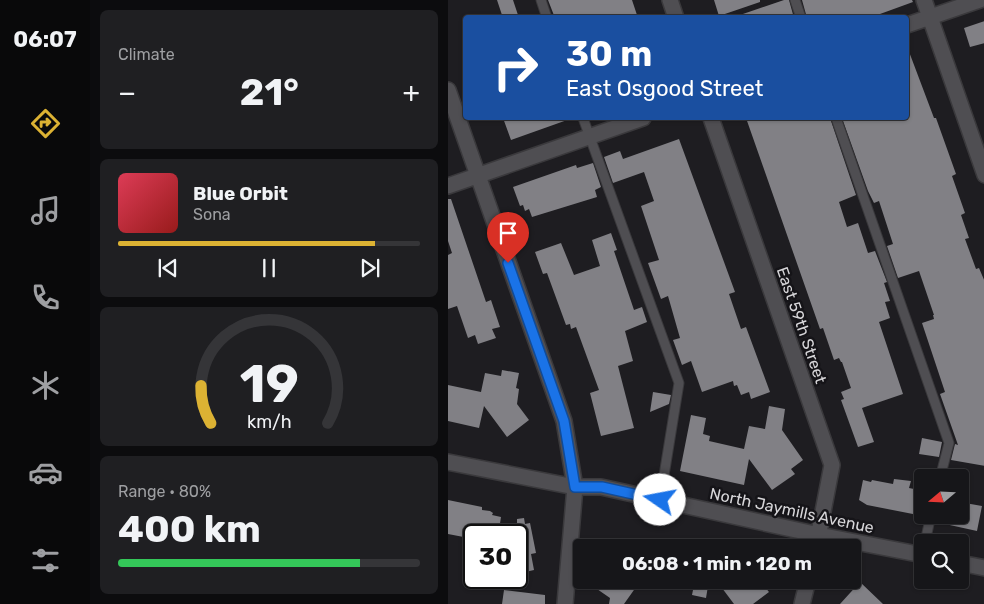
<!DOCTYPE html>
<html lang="en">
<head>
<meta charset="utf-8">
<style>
  :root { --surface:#161619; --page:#1f1f22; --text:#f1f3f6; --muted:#9e9fa2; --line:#353538; --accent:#dcb233 }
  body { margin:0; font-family:Rubik,sans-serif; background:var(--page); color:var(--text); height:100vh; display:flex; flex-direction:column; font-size:19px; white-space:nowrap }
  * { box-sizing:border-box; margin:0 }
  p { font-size:16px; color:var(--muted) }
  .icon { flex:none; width:28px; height:28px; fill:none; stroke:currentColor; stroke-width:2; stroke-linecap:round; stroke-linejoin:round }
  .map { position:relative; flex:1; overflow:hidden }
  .panel { display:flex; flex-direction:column; gap:10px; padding:10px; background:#0c0c0e; width:358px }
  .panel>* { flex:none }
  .top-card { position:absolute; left:15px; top:15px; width:446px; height:105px; border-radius:5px; box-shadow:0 1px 4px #0004,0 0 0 1px var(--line); background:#1a4fa0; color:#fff; overflow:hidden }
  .needle { width:32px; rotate:251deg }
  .controls { position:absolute; left:466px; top:469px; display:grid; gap:10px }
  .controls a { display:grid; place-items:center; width:55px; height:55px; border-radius:5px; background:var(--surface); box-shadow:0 1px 4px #0004,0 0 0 1px var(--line); font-size:25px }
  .speed { position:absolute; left:15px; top:524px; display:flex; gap:10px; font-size:25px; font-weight:700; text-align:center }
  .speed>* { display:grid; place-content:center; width:65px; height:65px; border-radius:50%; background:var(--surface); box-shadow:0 1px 4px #0004,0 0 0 1px var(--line); line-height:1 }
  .speed .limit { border:2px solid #111; border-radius:8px; background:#fff; color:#111 }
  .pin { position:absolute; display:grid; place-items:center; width:42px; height:42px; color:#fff; margin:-51px -21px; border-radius:50% 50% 50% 0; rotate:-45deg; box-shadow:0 0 5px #0007 }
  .pin .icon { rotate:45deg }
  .me { position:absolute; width:55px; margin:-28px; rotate:282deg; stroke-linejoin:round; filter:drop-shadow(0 0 4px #0008) }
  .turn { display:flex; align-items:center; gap:18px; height:105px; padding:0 20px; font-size:22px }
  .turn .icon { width:65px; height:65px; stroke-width:2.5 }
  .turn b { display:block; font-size:35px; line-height:42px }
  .big { font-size:38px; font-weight:700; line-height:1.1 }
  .panel .card { flex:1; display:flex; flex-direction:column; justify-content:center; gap:8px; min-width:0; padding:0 18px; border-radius:8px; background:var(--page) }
  .panel .dial { align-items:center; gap:0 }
  .dial svg { height:130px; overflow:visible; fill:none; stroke:var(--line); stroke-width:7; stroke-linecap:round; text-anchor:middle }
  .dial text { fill:var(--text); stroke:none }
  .song { display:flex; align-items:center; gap:15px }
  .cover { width:60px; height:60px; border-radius:8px; background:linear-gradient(135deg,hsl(350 70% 55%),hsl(0 70% 35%)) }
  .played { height:5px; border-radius:2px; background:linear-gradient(90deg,var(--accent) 85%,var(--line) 85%) }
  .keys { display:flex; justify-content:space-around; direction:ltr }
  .heat { display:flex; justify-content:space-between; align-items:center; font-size:28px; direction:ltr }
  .charge { height:8px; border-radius:4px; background:linear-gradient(90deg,#34c759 80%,var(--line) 0) }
  .trip { position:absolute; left:125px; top:539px; width:288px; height:50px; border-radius:5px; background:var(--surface); box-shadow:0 1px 4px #0004,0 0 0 1px var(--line); font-weight:700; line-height:50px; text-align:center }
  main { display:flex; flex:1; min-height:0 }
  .menu { display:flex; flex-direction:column; width:90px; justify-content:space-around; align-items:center; background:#09090a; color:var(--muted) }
  .menu .icon { width:35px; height:35px }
  .menu .selected { color:var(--accent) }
  .menu b { font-size:22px; color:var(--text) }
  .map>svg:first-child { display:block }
  .building { fill:#818085 }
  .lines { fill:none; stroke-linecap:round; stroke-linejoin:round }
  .lane-casing { stroke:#3a393c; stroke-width:11 }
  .street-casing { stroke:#3a393c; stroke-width:18 }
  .lane { stroke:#4f4e52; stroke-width:9 }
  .street { stroke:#4f4e52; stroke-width:15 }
  .route-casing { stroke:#114b97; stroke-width:12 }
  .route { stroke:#1a73e8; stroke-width:9 }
  .labels { text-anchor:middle; stroke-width:5; stroke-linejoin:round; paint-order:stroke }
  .street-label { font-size:16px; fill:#d7d6d9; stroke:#151418 }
</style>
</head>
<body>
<main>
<nav class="menu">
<b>06:07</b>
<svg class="icon selected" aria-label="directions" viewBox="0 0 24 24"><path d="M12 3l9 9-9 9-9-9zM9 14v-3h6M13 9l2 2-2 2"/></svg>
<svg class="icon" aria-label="music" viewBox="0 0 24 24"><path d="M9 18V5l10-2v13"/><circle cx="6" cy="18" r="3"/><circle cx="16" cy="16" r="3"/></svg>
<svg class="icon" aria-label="phone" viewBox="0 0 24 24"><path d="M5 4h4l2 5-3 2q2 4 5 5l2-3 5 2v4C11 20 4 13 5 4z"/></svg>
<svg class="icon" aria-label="climate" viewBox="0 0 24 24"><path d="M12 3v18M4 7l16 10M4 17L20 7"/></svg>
<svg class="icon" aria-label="car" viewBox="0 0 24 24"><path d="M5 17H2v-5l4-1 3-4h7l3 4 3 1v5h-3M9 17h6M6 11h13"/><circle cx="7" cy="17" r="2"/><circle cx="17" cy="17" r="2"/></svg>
<svg class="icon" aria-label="filters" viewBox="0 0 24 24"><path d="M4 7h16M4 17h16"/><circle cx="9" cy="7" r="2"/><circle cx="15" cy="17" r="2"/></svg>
</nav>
<section class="panel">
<div class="card"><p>Climate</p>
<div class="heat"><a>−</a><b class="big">21°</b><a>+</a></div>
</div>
<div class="card">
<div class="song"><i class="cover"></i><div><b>Blue Orbit</b><p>Sona</p></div></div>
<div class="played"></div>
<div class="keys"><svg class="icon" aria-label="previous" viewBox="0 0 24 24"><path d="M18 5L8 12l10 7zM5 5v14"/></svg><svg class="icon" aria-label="pause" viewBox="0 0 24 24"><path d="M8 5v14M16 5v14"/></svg><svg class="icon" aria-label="next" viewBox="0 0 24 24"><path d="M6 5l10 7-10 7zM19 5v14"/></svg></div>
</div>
<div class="card dial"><svg viewBox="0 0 100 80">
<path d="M14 69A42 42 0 1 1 86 69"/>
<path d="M14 69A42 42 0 0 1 8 46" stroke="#dcb233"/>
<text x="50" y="56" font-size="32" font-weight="700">19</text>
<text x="50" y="72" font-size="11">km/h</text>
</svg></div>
<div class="card"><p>Range · 80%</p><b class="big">400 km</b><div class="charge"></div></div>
</section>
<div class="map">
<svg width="537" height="604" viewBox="0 0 537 604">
  <rect width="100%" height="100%" fill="#1e1d21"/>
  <!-- building -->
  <path class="building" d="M49,0h16l6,18h-16z
    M100,0h84l6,18h-83z
    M266,0h46v2l-41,14z
    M336,0h5l5,18h-54v-3z
    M354,0h110l1,2 -44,16h-62z
    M537,21v22l-15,4 -6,-19z
    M460,49l26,69h2l20,56 -4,2 13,37 -4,2 8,23 -4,1 11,30 3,-1 6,14v184l-34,-6 4,-16 3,1 -18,-51 5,-2 -23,-69 12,-4 -1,-4h1l-15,-44 -21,7 -11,-32 6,-2 -14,-43 -5,2 -6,-12 -26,-73h65z
    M55,118h67v1l-59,21z
    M298,118h84l26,77 -17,7 8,25 11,-4 10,30 7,-2 12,31 -3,1 6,18 -5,1 5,16 -11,4 24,72 -41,14 12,34 -16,5 -17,-47 3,-1 -3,-7 10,-4 -9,-26h-1l-2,-4 -5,2 -11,-32 -3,1z
    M231,139l56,153 -6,2 12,35 5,-2 24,65 -19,7 -2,-7 -8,3 -4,-10 -3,1 -1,-5 -31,11 -11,-31 -9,4 -9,-25 7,-2 -12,-42 -7,3 -13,-36 11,-3 -18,-54 13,-5 -10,-29 -31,11 -9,-26 16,-6 3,8z
    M145,163l8,24 -6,3 2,7 -65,20 -3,-8 -4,2 -2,-6 -3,1 -7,-19 63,-22 1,3z
    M0,199h3l35,103 5,-2 9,27 -8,2 4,9 -18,6 -3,-9 -7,3 -11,-32 -9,3v-54l4,-2 -4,-12z
    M163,233l6,17 -3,1 20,59 8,-3 5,15 -22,9 8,30 -15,5 16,62 -33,8 -11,-43 9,-3 -23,-63 -5,2 -1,-5 -4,1 -19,-52 -4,1 -8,-22 26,-9 13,32 26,-9 -8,-26z
    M54,370l17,3 -3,15 3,1 -2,15 12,16 -22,17 -23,-31 -5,22 -31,-7v-36l33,7 4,-19 16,3z
    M205,392l18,3 -2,9 -19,8z
    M321,406l16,3 -3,21 21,30 -12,9 4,5 -23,16 -23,-31 -5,26 -64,-14 11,-56 15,3 -3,16 7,2 -1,5 35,8 5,-23 16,3z
    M474,438l20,4 -3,15 -20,-3z
    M446,479l17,2 -2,7 5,1v2l9,2 -1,13h-2l-2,9 -51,-10 -8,-5 4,-20 8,2 1,-2 21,4z
    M0,500l34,7v3l8,1 3,2 -1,2 9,2 -2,13 18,-4v-7l7,-1 1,6 5,-1 6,30 -5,1 3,16 -17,4v-39h-43v4l-26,-5z
    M517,503l17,3 -5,25 -41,-9 1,-7h23v-10l4,1z
    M155,580h38l-17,24h-15l1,-6 -13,-9z
    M247,580h14l-3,18 -14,-3z
    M268,580h43l10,12 -16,12h-19z
    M412,582l23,22h-43z
    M56,590l41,5v9h-43z"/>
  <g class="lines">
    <defs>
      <path id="lane" d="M93,0l6,18
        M347,0l6,18
        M135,118l96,265 -19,117
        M388,118l113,325 -9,35
        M477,542l6,-27"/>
      <path id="street" d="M222,0l6,18
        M476,0l61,175
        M459,25l73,-25
        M0,90l116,331 11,66 -10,117
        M263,118l121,347 -16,83
        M0,186l195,-68
        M0,462l127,25h26l218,48 104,20
        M512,563l25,5
        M354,604l6,-24"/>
    </defs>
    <!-- lane casing -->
    <use href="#lane" class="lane-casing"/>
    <!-- street casing -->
    <use href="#street" class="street-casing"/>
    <!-- lane -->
    <use href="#lane" class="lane"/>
    <!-- street -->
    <use href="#street" class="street"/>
  </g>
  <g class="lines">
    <defs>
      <path id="route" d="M60,263l56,158 11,66h27l58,13"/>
    </defs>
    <!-- route casing -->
    <use href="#route" class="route-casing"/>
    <!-- route -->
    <use href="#route" class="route"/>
  </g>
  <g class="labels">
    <!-- street labels -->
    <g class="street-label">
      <text transform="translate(354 325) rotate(71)" y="6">East 59th Street</text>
      <text transform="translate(344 510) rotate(12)" y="6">North Jaymills Avenue</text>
    </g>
  </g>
</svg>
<div class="controls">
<a><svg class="needle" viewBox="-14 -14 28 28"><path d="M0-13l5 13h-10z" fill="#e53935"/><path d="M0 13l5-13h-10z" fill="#9e9fa2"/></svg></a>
<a><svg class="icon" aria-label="search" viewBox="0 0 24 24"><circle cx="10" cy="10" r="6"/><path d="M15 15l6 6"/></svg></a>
</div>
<div class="speed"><div class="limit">30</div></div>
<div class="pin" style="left:60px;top:263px;background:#d93025"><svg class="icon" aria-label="arrive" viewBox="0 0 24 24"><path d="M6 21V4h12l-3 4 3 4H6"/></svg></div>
<svg class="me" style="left:212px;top:500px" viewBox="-20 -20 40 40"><circle r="19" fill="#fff"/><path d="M0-13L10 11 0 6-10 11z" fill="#1a73e8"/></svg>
<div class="trip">06:08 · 1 min · 120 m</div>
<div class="top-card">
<div class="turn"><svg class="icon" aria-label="right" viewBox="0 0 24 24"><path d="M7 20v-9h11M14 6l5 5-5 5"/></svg><div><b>30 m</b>East Osgood Street</div></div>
</div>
</div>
</main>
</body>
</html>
